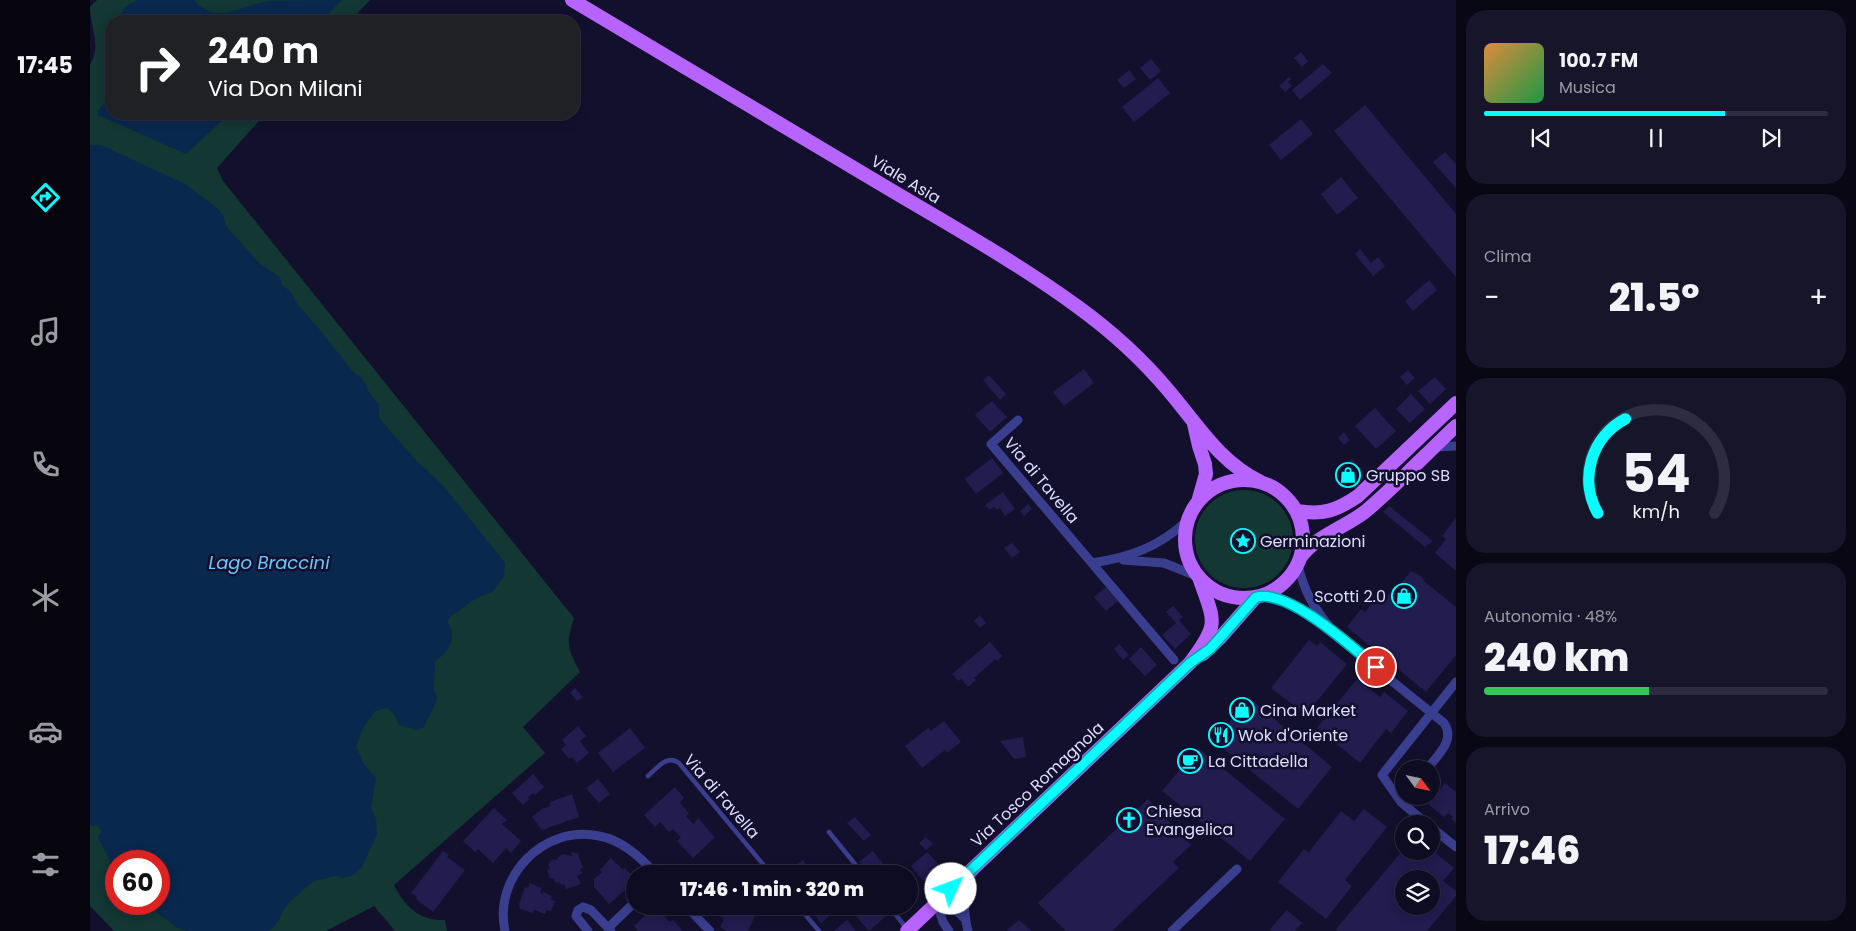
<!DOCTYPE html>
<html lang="it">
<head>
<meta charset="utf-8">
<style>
  :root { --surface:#0e0c22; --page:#17152a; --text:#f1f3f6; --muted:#9b9ba5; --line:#2e2c40; --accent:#09fcff }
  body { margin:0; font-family:Poppins,sans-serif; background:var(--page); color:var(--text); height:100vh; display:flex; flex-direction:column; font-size:19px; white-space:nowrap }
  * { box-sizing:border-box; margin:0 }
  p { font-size:16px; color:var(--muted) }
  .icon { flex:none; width:28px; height:28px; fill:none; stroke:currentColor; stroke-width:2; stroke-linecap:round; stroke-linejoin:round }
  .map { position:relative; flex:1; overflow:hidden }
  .details { display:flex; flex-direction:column; gap:10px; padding:10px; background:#080713; width:400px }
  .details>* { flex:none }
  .banner { position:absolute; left:15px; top:15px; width:475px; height:105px; border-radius:20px; box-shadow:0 2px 12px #0003,0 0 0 1px var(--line); background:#202124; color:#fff; overflow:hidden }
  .needle { width:32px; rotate:123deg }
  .fabs { position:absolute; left:1305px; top:760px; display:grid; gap:10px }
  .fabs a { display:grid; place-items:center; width:45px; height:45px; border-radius:50%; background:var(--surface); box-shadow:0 2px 12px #0003,0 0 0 1px var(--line); font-size:25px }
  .speed { position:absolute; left:15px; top:850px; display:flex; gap:10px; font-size:25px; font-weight:700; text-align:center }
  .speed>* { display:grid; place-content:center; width:65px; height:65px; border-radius:50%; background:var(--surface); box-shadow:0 2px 12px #0003,0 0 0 1px var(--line); line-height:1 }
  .speed .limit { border:8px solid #d22; background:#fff; color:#111 }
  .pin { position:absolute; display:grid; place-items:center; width:42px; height:42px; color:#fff; margin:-21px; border:2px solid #fff; border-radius:50%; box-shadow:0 1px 5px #0007 }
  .me { position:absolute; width:55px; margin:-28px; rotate:47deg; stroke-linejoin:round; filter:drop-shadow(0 0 4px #0008) }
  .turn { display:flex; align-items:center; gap:18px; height:105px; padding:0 20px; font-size:22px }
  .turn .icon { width:65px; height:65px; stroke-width:2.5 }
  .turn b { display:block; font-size:35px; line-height:42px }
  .big { font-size:38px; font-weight:800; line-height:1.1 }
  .details .widget { flex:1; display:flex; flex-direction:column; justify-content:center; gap:8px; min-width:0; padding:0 18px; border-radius:20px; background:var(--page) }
  .details .dial { align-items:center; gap:0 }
  .dial svg { height:130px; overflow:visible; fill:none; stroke:var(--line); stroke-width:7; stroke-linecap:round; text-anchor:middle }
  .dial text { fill:var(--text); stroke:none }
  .song { display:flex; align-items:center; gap:15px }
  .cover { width:60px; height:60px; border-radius:8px; background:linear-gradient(135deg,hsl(30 70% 55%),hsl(140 70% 35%)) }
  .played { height:5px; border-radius:2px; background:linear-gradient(90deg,var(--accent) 70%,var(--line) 70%) }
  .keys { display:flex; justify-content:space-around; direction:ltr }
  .heat { display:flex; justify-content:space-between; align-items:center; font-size:28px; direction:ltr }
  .charge { height:8px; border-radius:4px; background:linear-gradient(90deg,#34c759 48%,var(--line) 0) }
  .trip { position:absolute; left:536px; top:865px; width:292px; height:50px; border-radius:25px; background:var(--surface); box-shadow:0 2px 12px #0003,0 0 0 1px var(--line); font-weight:800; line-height:50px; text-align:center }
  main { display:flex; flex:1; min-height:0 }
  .tab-bar { display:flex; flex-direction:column; width:90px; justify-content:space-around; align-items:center; background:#06050e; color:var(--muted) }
  .tab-bar .icon { width:35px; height:35px }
  .tab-bar .on { color:var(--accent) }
  .tab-bar b { font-size:22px; color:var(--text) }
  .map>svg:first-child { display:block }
  .green { fill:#133733; fill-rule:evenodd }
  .water { fill:#09284e }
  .building { fill:#221c4f; fill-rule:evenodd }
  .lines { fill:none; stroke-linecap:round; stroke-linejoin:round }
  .service { stroke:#3a3e8e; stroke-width:4.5 }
  .minor { stroke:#3a3e8e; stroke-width:9 }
  .primary { stroke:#b764ff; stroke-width:14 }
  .route-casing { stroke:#06a4a6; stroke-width:12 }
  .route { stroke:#09fcff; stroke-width:9 }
  .labels { text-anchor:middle; stroke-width:5; stroke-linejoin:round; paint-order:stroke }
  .street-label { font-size:16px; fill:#deddff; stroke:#13102d }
  .poi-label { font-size:16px; fill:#deddff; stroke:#13102d; text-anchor:start }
  .water-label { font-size:18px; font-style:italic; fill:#6bc7ff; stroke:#13102d }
</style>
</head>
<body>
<main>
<nav class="tab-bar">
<b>17:45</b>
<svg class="icon on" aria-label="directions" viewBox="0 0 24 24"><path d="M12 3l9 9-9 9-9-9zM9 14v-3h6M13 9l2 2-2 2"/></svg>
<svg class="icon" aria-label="music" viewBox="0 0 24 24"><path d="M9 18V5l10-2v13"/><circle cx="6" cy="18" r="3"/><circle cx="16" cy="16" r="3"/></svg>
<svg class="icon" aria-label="phone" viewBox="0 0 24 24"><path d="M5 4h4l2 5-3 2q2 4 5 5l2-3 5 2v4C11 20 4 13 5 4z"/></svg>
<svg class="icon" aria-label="climate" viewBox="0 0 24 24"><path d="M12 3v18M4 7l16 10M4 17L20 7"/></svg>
<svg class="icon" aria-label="car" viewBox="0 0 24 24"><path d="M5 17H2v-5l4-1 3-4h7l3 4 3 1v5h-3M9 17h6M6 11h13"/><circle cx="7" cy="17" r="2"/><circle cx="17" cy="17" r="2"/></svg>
<svg class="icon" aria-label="filters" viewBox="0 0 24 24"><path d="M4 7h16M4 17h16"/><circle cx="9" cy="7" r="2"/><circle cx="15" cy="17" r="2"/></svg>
</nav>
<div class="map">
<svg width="1366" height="931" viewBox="0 0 1366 931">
  <rect width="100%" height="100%" fill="#13102d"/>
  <!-- green -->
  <path class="green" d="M7,0h273l-20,21h-239v93h154l-48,54 6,13 351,437c-8,27 -7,29 6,54l-57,55 22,26 -151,132c11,22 26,36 51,35l2,11h-52l-21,-25 -48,25h-212l-24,-25v-841c12,-20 0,-37 0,-58zM26,861h43v43h-43z
    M1105 539a49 49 0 1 1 98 0a49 49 0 1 1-98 0Z"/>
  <!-- water -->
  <path class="water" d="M47,0h57c7,8 15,13 26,13 11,0 35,-10 49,-12 24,-1 49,-1 73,-1l-21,21h-205l8,-13z
    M21,94v20h118l-43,40 -88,-39v-4z
    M0,145h11l84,39 31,23 7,8 3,11 34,38 20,13 2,8 9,7 7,13 22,25 34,43 6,3 6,8 1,5 12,16v13l35,40 32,31 59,74 -1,14 -12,15 -17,7 -26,19 -1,5c10,14 0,30 -13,38l-1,29 3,6v4l-14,28 -7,2 -17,-5 -5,-11 -7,-6 -12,3 -12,17 -7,19 8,17 12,14 -5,30 5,11 1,15 -15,33 -10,9 -10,2 -7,-2 -21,5 -24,20 -6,8 -5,11 -6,8 -5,3h-81l-11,-4 -30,-23h13v-43h-43v6l-5,-5 -12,-22 -1,-3 4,-6 -5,-6 -7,1z"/>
  <!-- building -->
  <path class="building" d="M1211,52l7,9 -6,6 -8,-9z
    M1061,59l10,12 -11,9 -10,-12z
    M1233,64l9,9 -32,27 -8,-10z
    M1039,70l7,9 -12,9 -7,-8z
    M1199,77l2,3 -3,2 4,4 -7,6 -6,-6z
    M1068,78l12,15 -36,29 -12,-15z
    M1275,105l91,109v63l-122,-146z
    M1211,119l12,15 -32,26 -12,-15z
    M1355,152l11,12v24l-23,-26z
    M1251,177l17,21 -21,17 -16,-21z
    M1270,249l11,14 7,-6 7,9 -12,10 -18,-22z
    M1339,280l8,10 -24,21 -8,-10z
    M994,369l10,14 -30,23 -11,-14z
    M1318,370l7,8 -8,7 -7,-8z
    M899,375l17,19 -6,6 -17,-20z
    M1345,377l11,12 -16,15 -12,-13z
    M1321,394l14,15 -15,14 -14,-14z
    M902,401l15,16 -17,15 -15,-17z
    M1285,408l21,23 -20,18 -21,-23z
    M1254,432l6,8 -6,5 -6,-7z
    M902,458l11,15 -27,21 -11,-15z
    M1262,459l10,12 -20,18 -8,-9 11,-11 -2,-2z
    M913,492l12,17 -10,7 -5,-8 -3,2 -3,-3 -4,3 -5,-5z
    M938,504l4,5 -8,7 -4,-5z
    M1299,506l44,35 -8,6 -42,-35z
    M1366,518v53l-21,-18 11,-14 -4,-3z
    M922,543l8,9 -8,6 -8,-10z
    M1321,571l10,5 4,6 31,25v48l-30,37 -79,-65 14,-18 4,3 12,-15 7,7 5,-10 7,-5z
    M1016,587l12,14 -12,10 -12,-14z
    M1083,606l10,11 -4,3 12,14 -16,15 -13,-14 14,-12 -10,-11z
    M890,615l6,8 -6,5 -6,-7z
    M1219,640l8,6 3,-4 27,22 -41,51 -35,-27z
    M900,642l12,14 -5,5 -1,-2 -22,19 2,2 -8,7 -7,-8 -3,2 -6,-7z
    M1029,644l10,11 -6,5 -9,-11z
    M1051,647l16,18 -12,11 -16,-17z
    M1267,679l23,18 4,-5 24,19 -17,22 -5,-4 -26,34 -43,-35z
    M485,688l8,9 -6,4 -7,-8z
    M1159,698l83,69 -34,42 -84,-68z
    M854,721l17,21 -14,11 -2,-3 -23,18 -17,-22 23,-18 3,3z
    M488,726l8,10 -6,5 9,12 -12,10 -5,-6 -3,2 -8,-10 5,-4 -4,-5z
    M540,728l15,20 -32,24 -15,-19z
    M933,737l3,20 -12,2 -14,-18z
    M1108,748l87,71 -35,42 -88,-70z
    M443,774l11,13 -9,8 -2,-2 -5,4 1,2 -6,6 -11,-12z
    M508,779l12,15 -11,9 -13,-15z
    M1355,783l11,9v31l-5,-4 2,-2 -5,-4 -4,4 -16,-13z
    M585,787l9,11 -4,5 9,10 -3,3 7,8 5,-6 17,19 -22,21 -16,-17 4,-4 -8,-8 -4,3 -9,-10 -5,5 -11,-12z
    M482,794l7,23 -37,13 -10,-13 10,-8 8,-3v-4z
    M1058,799l43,46 -18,17 6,6 -67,63h-46l-28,-28z
    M404,808l13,12 -5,4 19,17 -10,12 -5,-5 -13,15 -15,-14 -3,3 -12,-11z
    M1274,809l23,18 -42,53 7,6 -26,33 -48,-37 26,-33 5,3 32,-41 13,10z
    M765,817l16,18 -7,6 -17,-18z
    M836,837l7,7 -7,6 -7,-7z
    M1314,849v2h4l10,9 8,-9h5v-2l23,19 -11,13 13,10v5l-29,35h-89l-2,-2zM1314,879h27v27h-27z
    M353,851l6,4 -2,2 18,13 -32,42 -16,-12 -1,-4 -5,-3z
    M783,851l18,23h-23l-9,-12z
    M483,852l5,2 5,14 -3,1 2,4 -5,3 4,8 -15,5 -2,-5 -3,1 -2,-3 -3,1 -2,-4 -4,-1 -3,-8 3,-1 -2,-5 5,-5 3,1 6,-6 10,2 -1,-2z
    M837,852l14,15 -17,15 -13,-16z
    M521,858l12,12 2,-2 10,11v2l-26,23 -15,-17v-8l8,-7 -2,-2z
    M713,860l10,13 -1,1h-9l-7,-9z
    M440,883l12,5 -2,5 3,1v-2l9,4 -1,4 4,1 -4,10 -4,-1 -2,4 -11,-4 -1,3 -13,-4 -1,-5 6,-17 3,1z
    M565,906h5l7,7 -3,3 6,6 3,-2 10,11h-45l-4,-5z
    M634,906h12l19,10 -7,15h-21l-7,-4 4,-8 -5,-3z
    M718,906h23l4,5 -14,12z
    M773,906h13l9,11 -16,14 -15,-17z
    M1197,910l15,13 -7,8h-23l-2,-2z
    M757,920l9,11h-22z
    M929,920l13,11h-26z"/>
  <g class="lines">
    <!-- service -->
    <path class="service" d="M558,776c9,-8 19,-22 31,-13l92,111
      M739,832l34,42
      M708,906l21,25
      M799,906l18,23"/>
    <!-- minor -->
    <path class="minor" d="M928,420l-27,24 183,216
      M1346,447l20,-1
      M1033,560l41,3 35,14
      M1002,563c39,-6 67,-16 96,-43
      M1208,565c6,25 14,40 30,60
      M1171,596l32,9 13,7 138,111c12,17 -7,33 -17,46
      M1337,824l-26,-22 -19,-27 74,-93
      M1341,827l25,20
      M847,903l20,8 8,8
      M847,903l6,19 6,9
      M596,906l24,25
      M518,928l27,-26
      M415,931c-12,-54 39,-107 94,-95 23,4 41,21 57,38
      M498,931l-12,-15 2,-6 5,-3 8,3 20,21
      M878,931c-5,-20 -6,-40 5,-58
      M1082,931l65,-62"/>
    <!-- primary -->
    <path class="primary" d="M482,0c102,61 205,122 307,183 67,40 136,78 199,124 33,24 64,52 90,83 29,34 52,73 93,92
      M1104,424l5,22 6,18 1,10 -8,28
      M1095 539a59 59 0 1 1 118 0a59 59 0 1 1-118 0Z
      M1207,511c26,4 39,0 61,-15l98,-93
      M1210,558c14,-21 46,-31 66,-47 31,-26 60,-57 90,-85
      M1113,654l17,-16 36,-41
      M817,931l283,-268c31,-41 24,-41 9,-86"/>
  </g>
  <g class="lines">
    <defs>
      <path id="route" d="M861,889l239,-226 20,-14 46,-52c33,-8 96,50 120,70"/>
    </defs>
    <!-- route casing -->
    <use href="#route" class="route-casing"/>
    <!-- route -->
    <use href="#route" class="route"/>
  </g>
  <!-- icons -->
  <defs>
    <symbol id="shop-ring" viewBox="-11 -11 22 22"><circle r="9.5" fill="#13102d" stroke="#09fcff" stroke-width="1.5"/><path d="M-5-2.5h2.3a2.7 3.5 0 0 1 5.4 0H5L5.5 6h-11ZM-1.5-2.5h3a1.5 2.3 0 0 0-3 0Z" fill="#09fcff"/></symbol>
    <symbol id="sight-ring" viewBox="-11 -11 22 22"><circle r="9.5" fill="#13102d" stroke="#09fcff" stroke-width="1.5"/><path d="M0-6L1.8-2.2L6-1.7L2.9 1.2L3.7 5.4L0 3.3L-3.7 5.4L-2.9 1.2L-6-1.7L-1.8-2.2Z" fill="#09fcff"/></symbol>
    <symbol id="restaurant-ring" viewBox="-11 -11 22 22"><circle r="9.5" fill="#13102d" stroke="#09fcff" stroke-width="1.5"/><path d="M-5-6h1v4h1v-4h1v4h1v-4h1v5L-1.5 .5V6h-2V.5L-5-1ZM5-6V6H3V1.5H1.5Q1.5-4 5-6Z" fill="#09fcff"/></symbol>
    <symbol id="cafe-ring" viewBox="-11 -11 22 22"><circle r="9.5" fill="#13102d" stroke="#09fcff" stroke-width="1.5"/><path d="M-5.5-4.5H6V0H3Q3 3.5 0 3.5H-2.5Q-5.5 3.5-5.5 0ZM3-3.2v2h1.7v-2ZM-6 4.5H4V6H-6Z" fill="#09fcff"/></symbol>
    <symbol id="church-ring" viewBox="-11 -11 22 22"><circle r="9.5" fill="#13102d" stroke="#09fcff" stroke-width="1.5"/><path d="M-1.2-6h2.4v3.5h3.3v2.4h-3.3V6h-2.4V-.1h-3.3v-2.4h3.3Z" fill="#09fcff"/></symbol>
  </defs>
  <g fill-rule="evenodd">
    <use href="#shop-ring" x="1244" y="461" width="28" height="28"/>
    <use href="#sight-ring" x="1139" y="527" width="28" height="28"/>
    <use href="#shop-ring" x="1300" y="582" width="28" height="28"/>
    <use href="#shop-ring" x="1138" y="696" width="28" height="28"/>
    <use href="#restaurant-ring" x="1117" y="721" width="28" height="28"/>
    <use href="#cafe-ring" x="1086" y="747" width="28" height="28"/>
    <use href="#church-ring" x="1025" y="806" width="28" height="28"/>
  </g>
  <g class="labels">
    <!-- street labels -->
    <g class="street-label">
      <text transform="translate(816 179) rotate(31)" y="6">Viale Asia</text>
      <text transform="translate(952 480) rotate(50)" y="6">Via di Tavella</text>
      <text transform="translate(947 784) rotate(-43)" y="6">Via Tosco Romagnola</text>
      <text transform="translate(632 796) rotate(49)" y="6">Via di Favella</text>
    </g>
    <!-- poi labels -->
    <g class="poi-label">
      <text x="1276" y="481">Gruppo SB</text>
      <text x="1170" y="547">Germinazioni</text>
      <text x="1296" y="602" text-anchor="end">Scotti 2.0</text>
      <text x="1170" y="716">Cina Market</text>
      <text x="1148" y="741">Wok d'Oriente</text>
      <text x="1118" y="767">La Cittadella</text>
      <text x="1056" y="817">Chiesa<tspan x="1056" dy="18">Evangelica</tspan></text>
    </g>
    <!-- water labels -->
    <g class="water-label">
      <text x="179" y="569">Lago Braccini</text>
    </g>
  </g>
</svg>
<div class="fabs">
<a><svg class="needle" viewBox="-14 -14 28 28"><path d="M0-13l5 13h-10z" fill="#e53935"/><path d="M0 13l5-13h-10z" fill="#9b9ba5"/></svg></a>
<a><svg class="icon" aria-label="search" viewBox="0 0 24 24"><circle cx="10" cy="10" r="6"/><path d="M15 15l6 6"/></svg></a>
<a><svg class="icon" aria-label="layers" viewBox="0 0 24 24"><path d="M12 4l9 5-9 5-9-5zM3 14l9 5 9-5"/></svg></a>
</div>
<div class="speed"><div class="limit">60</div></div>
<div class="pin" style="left:1286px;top:667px;background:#d93025"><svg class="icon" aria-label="arrive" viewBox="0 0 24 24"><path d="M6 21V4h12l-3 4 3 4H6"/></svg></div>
<svg class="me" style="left:861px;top:889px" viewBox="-20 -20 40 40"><circle r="19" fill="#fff"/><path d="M0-13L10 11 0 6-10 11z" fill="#09fcff"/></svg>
<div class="trip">17:46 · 1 min · 320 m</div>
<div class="banner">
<div class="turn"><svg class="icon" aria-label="right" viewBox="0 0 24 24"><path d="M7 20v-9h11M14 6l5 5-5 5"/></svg><div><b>240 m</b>Via Don Milani</div></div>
</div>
</div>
<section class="details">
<div class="widget">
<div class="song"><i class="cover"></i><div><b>100.7 FM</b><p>Musica</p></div></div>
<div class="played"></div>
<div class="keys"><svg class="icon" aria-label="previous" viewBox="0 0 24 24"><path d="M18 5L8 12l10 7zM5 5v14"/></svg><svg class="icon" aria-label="pause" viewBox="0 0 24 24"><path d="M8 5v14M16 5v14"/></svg><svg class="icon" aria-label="next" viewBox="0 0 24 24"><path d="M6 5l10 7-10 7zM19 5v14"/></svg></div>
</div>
<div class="widget"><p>Clima</p>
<div class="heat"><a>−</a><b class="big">21.5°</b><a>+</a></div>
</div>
<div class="widget dial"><svg viewBox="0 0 100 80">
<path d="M14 69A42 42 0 1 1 86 69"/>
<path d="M14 69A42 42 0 0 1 31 11" stroke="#09fcff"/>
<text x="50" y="56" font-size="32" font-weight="700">54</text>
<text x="50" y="72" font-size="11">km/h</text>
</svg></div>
<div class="widget"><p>Autonomia · 48%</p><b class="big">240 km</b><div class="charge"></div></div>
<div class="widget"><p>Arrivo</p><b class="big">17:46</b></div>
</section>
</main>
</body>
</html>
